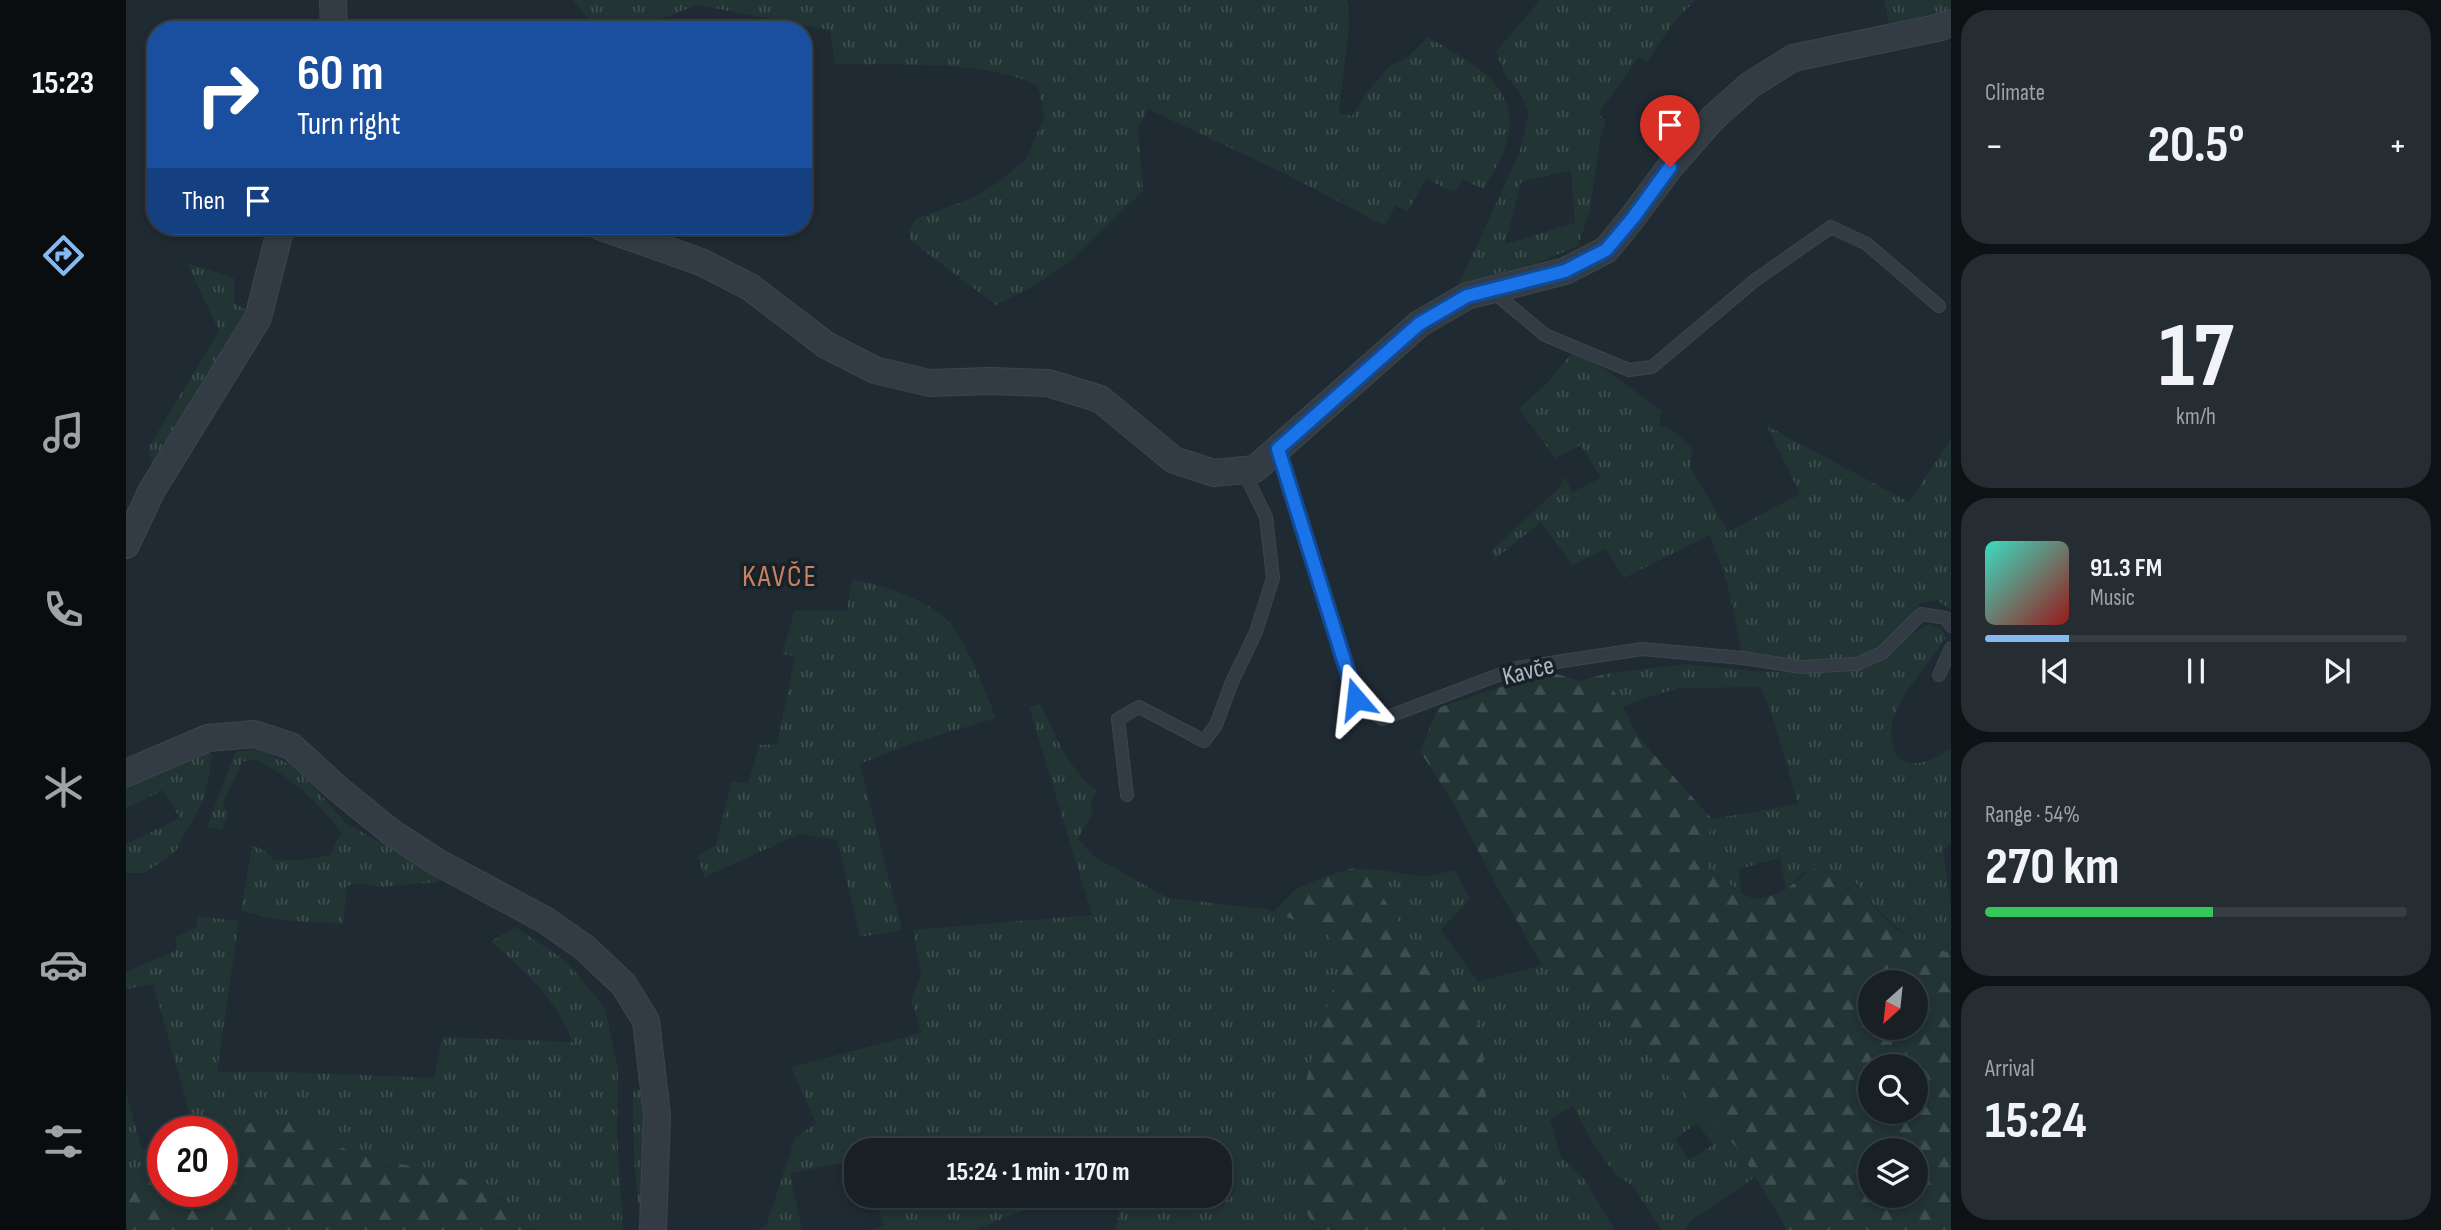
<!DOCTYPE html>
<html lang="en">
<head>
<meta charset="utf-8">
<style>
  :root { --surface:#182026; --page:#252d32; --text:#f1f3f6; --muted:#9fa3a7; --line:#363e43; --accent:#85b9ef }
  body { margin:0; font-family:"Sofia Sans Condensed",sans-serif; background:var(--page); color:var(--text); height:100vh; display:flex; flex-direction:column; font-size:26px; white-space:nowrap }
  * { box-sizing:border-box; margin:0 }
  p { font-size:23px; color:var(--muted) }
  .icon { flex:none; width:38px; height:38px; fill:none; stroke:currentColor; stroke-width:2; stroke-linecap:round; stroke-linejoin:round }
  .map { position:relative; flex:1; overflow:hidden }
  .side { display:flex; flex-direction:column; gap:10px; padding:10px; background:#0d1215; width:490px }
  .side>* { flex:none }
  .hud { position:absolute; left:21px; top:21px; width:665px; height:214px; border-radius:28px; box-shadow:0 4px 10px #0003,0 0 0 2px var(--line); background:#1a4fa0; color:#fff; overflow:hidden }
  .needle { width:46px; rotate:207deg }
  .controls { position:absolute; left:1732px; top:970px; display:grid; gap:14px }
  .controls a { display:grid; place-items:center; width:70px; height:70px; border-radius:50%; background:var(--surface); box-shadow:0 4px 10px #0003,0 0 0 2px var(--line); font-size:35px }
  .speed { position:absolute; left:21px; top:1116px; display:flex; gap:14px; font-size:35px; font-weight:700; text-align:center }
  .speed>* { display:grid; place-content:center; width:91px; height:91px; border-radius:50%; background:var(--surface); box-shadow:0 4px 10px #0003,0 0 0 2px var(--line); line-height:1 }
  .speed .limit { border:10px solid #d22; background:#fff; color:#111 }
  .pin { position:absolute; display:grid; place-items:center; width:60px; height:60px; color:#fff; margin:-72px -30px; border-radius:50% 50% 50% 0; rotate:-45deg; box-shadow:0 0 7px #0007 }
  .pin .icon { rotate:45deg }
  .me { position:absolute; width:77px; margin:-38px; rotate:343deg; stroke-linejoin:round; filter:drop-shadow(0 0 5px #0008) }
  .turn { display:flex; align-items:center; gap:24px; height:147px; padding:0 35px; font-size:32px }
  .turn .icon { width:91px; height:91px; stroke-width:2.5 }
  .turn b { display:block; font-size:49px; line-height:60px }
  .then { display:flex; align-items:center; height:66px; padding:0 35px; background:#0003; gap:14px; font-size:26px }
  .big { font-size:52px; font-weight:700; line-height:1.1 }
  .side .tile { flex:1; display:flex; flex-direction:column; justify-content:center; gap:10px; min-width:0; padding:0 24px; border-radius:28px; background:var(--page) }
  .side .dial { align-items:center; gap:0 }
  .dial b { font-size:91px; line-height:1 }
  .song { display:flex; align-items:center; gap:21px }
  .cover { width:84px; height:84px; border-radius:10px; background:linear-gradient(135deg,hsl(170 70% 55%),hsl(0 70% 35%)) }
  .played { height:7px; border-radius:4px; background:linear-gradient(90deg,var(--accent) 20%,var(--line) 20%) }
  .keys { display:flex; justify-content:space-around; direction:ltr }
  .heat { display:flex; justify-content:space-between; align-items:center; font-size:38px; direction:ltr }
  .charge { height:10px; border-radius:5px; background:linear-gradient(90deg,#34c759 54%,var(--line) 0) }
  .trip { position:absolute; left:718px; top:1138px; width:388px; height:70px; border-radius:28px; background:var(--surface); box-shadow:0 4px 10px #0003,0 0 0 2px var(--line); font-weight:700; line-height:70px; text-align:center }
  main { display:flex; flex:1; min-height:0 }
  .dock { display:flex; flex-direction:column; width:126px; justify-content:space-around; align-items:center; background:#0a0d0f; color:var(--muted) }
  .dock .icon { width:49px; height:49px }
  .dock .on { color:var(--accent) }
  .dock b { font-size:32px; color:var(--text) }
  .map>svg:first-child { display:block }
  .grass { fill:url(#grass-tufts); fill-rule:evenodd }
  .forest { fill:url(#forest-firs); fill-rule:evenodd }
  .lines { fill:none; stroke-linecap:round; stroke-linejoin:round }
  .service-casing { stroke:#3d454d; stroke-width:14 }
  .minor-casing { stroke:#3d454d; stroke-width:28 }
  .service { stroke:#333c44; stroke-width:12 }
  .minor { stroke:#333c44; stroke-width:26 }
  .route-casing { stroke:#114b97; stroke-width:18 }
  .route { stroke:#1a73e8; stroke-width:12 }
  .labels { text-anchor:middle; stroke-width:7; stroke-linejoin:round; paint-order:stroke }
  .street-label { font-size:26px; fill:#adb7c1; stroke:#192128 }
  .quarter-label { font-size:30px; letter-spacing:2px; fill:#c98260; stroke:#192128 }
</style>
</head>
<body>
<main>
<nav class="dock">
<b>15:23</b>
<svg class="icon on" aria-label="directions" viewBox="0 0 24 24"><path d="M12 3l9 9-9 9-9-9zM9 14v-3h6M13 9l2 2-2 2"/></svg>
<svg class="icon" aria-label="music" viewBox="0 0 24 24"><path d="M9 18V5l10-2v13"/><circle cx="6" cy="18" r="3"/><circle cx="16" cy="16" r="3"/></svg>
<svg class="icon" aria-label="phone" viewBox="0 0 24 24"><path d="M5 4h4l2 5-3 2q2 4 5 5l2-3 5 2v4C11 20 4 13 5 4z"/></svg>
<svg class="icon" aria-label="climate" viewBox="0 0 24 24"><path d="M12 3v18M4 7l16 10M4 17L20 7"/></svg>
<svg class="icon" aria-label="car" viewBox="0 0 24 24"><path d="M5 17H2v-5l4-1 3-4h7l3 4 3 1v5h-3M9 17h6M6 11h13"/><circle cx="7" cy="17" r="2"/><circle cx="17" cy="17" r="2"/></svg>
<svg class="icon" aria-label="filters" viewBox="0 0 24 24"><path d="M4 7h16M4 17h16"/><circle cx="9" cy="7" r="2"/><circle cx="15" cy="17" r="2"/></svg>
</nav>
<div class="map">
<svg width="1825" height="1230" viewBox="0 0 1825 1230">
  <defs>
    <pattern id="grass-tufts" width="24" height="20" patternUnits="userSpaceOnUse" patternTransform="scale(1.75)"><rect width="24" height="20" fill="#223434"/><path d="M3 7l-1-3M5 7V3M7 7l1-3M15 17l-1-3M17 17v-4M19 17l1-3" fill="none" stroke="#3f4f50"/></pattern>
    <pattern id="forest-firs" width="22" height="20" patternUnits="userSpaceOnUse" patternTransform="scale(1.75)"><rect width="22" height="20" fill="#223434"/><path d="M5 1l3.5 6h-7zM16 11l3.5 6h-7z" fill="#3f4f50"/></pattern>
  </defs>
  <rect width="100%" height="100%" fill="#202a33"/>
  <!-- grass -->
  <path class="grass" d="M447,0h774l2,26 -10,87 13,3 15,-24 23,-26 18,-9 20,-20c47,28 102,52 74,118 -5,11 -12,23 -18,34l-21,-9 -9,12 -28,-13 -18,32 -13,-5 -10,20 -99,-52 -138,-65 -10,18 5,64 -74,71 -33,23 -40,20 -85,-64 -2,-10 6,-12 55,-20 29,-17 27,-23 19,-43 -8,-31c-58,-26 -139,-19 -202,-21l-5,-34 -133,-25 -67,25h-32z
    M1414,0h155l-24,26 -24,36 -8,-5 -41,57 8,6 -6,20 -10,69 -12,37 -36,15 -83,23 60,-130 10,-40 -9,-22 -14,-16 -10,-24zM1445,170l4,53 -70,21 16,-62z
    M1758,0h67v11l-62,12z
    M61,263l47,15v25l14,8 -92,156 -4,-3 -4,-16 71,-117z
    M1446,353l28,13 62,45 -3,14 15,6 19,18 -3,18 38,65 72,-38 -33,-68 142,76 42,-63v170l-14,-9 -17,3c-13,16 -26,37 -44,48 -34,22 -93,9 -133,7l-16,-76 -17,-47 -86,43 -18,-29 -34,16 -31,-43 -46,37 -4,-8 67,-62 7,-12 7,15 29,-14 -20,-33 -26,13 -36,-49 29,-27z
    M726,579c30,7 61,15 87,34 25,18 45,76 57,105l-83,25 -53,21 42,166 -42,7 -23,-97 -38,-6 -94,43 -8,-21 19,-11 15,-63 17,1 11,-38 18,-1 18,-88 -13,-2 13,-44 52,1z
    M1803,624l12,5 5,8c-17,30 -65,72 -53,109 2,6 2,10 8,13 18,11 34,-2 50,-10v95l-8,5 8,58v46c-47,-12 -67,-34 -95,-70l-52,-11 -18,18 -6,-32 -41,11 2,24 -33,-25v-29l4,-20 86,-15 -26,-89 -11,-28 -82,1 -37,11 -20,8 -17,-33 81,-10 65,7 88,2 22,-3 19,-8 30,-27z
    M914,704c16,32 28,65 57,87l-6,10 1,12 -14,26 17,18 73,41 97,11 62,23 15,27c-19,65 -57,165 -43,231 2,14 11,28 17,40h-200l6,-35h98v-45h-364v10l-66,13 12,57h-46l10,-4 29,-88 21,-15 -25,-56 130,-34 -10,-34 10,-24 -8,-45 179,-15 -63,-208z
    M77,748l9,7 -3,21 -6,25 -28,51 -30,21h-19v-29l54,-26 -17,-28 -37,18v-26z
    M127,750l17,4 20,11 18,16 38,42 95,54 -3,5 -60,5 -18,-4 -13,3 -4,38 -62,-4 -40,-9 11,-66 13,6 10,9h29l26,-5 11,-22c-22,-32 -52,-57 -86,-74l-13,3 -19,41 5,10 -6,17 -15,-3 28,-75z
    M1254,870l44,7 31,-7 15,29 -29,31 37,52 64,-17 94,77 104,109 15,26 -64,44 -7,9h-23l-27,-43 -19,-13 -21,-29 -21,-39 -23,13 11,38 23,22 31,51h-99l-17,-62 -15,-83 -2,-25 4,-22 -21,-40 -24,-29 -34,-34 -32,-50zM1571,1123l16,22 -24,15 -14,-21z
    M71,916l42,5 -22,151h68l149,6 8,-41 131,5c-20,-46 -45,-68 -82,-101l24,-14 51,34 39,47 13,61 -1,65 6,96h-89l-33,-33 -159,-49 -26,-17 -81,-6 -21,7h-19l-42,-148 -27,5v-17l51,-22 -2,-12 22,-12z
    M507,1088l10,4 7,63 -7,75c-10,-47 -10,-95 -10,-142z
    M0,1092l16,58 21,-7v17l-16,10 -21,7z
    M751,1195h185l-87,35h-107l15,-4z"/>
  <!-- forest -->
  <path class="forest" d="M1421,671l33,10 25,-7 34,64 73,81 -4,20v29c13,10 28,26 45,30 8,2 29,-5 35,-10 12,-9 24,-25 42,-19 27,10 33,26 51,46 18,20 44,31 70,38v277h-164l-47,-79 -104,-109 -94,-77 -48,-84 -40,-77 -34,-53 18,-43zM1745,982h45v45h-45zM1745,1066h45v45h-45zM1745,1150h45v45h-45z
    M1228,868l26,2 -5,15 32,50 34,34 24,29 21,40 -4,22 2,25 15,83 17,62h-200c-6,-12 -15,-26 -17,-40 -15,-68 24,-164 43,-231l-15,-27 -54,-20 23,-23 28,-12z
    M162,1118c10,5 20,8 29,14 10,5 18,13 28,17 72,26 135,14 189,81h-408v-53l21,-7 16,-10v32h59v-60h-8l21,-7z"/>
  <g class="lines">
    <defs>
      <path id="service" d="M1365,290l54,45 84,35 23,-3 102,-86 77,-54 36,17 72,62
        M1152,449l78,251 26,19 135,-51 125,-19 101,9 58,9 56,-3 25,-11 39,-39 25,4 5,8
        M1813,675l12,-27
        M1001,795l-9,-76 21,-12 65,34 12,-16 16,-43 24,-50 17,-54 -7,-61 -23,-47"/>
      <path id="minor" d="M207,0l1,30
        M473,226l102,36 49,25 76,58 49,25 54,13 61,-2 58,2 52,16 74,61 40,13 41,-4 164,-145 48,-28 98,-25 41,-21 27,-33 37,-50 43,-49 37,-33 43,-27 148,-31 10,-4
        M0,545l26,-55 106,-172 21,-83 6,-9
        M0,773l82,-35 46,-4 37,12 47,43 53,43 46,30 108,58 40,28 39,37 22,36 11,94 -4,115"/>
    </defs>
    <!-- service casing -->
    <use href="#service" class="service-casing"/>
    <!-- minor casing -->
    <use href="#minor" class="minor-casing"/>
    <!-- service -->
    <use href="#service" class="service"/>
    <!-- minor -->
    <use href="#minor" class="minor"/>
  </g>
  <g class="lines">
    <defs>
      <path id="route" d="M1230,699l-78,-250 141,-125 48,-28 98,-25 41,-21 27,-32 37,-51"/>
    </defs>
    <!-- route casing -->
    <use href="#route" class="route-casing"/>
    <!-- route -->
    <use href="#route" class="route"/>
  </g>
  <g class="labels">
    <!-- street labels -->
    <g class="street-label">
      <text transform="translate(1402 670) rotate(-14)" y="9">Kavče</text>
    </g>
    <!-- quarter labels -->
    <g class="quarter-label">
      <text x="654" y="586">KAVČE</text>
    </g>
  </g>
</svg>
<div class="controls">
<a><svg class="needle" viewBox="-14 -14 28 28"><path d="M0-13l5 13h-10z" fill="#e53935"/><path d="M0 13l5-13h-10z" fill="#9fa3a7"/></svg></a>
<a><svg class="icon" aria-label="search" viewBox="0 0 24 24"><circle cx="10" cy="10" r="6"/><path d="M15 15l6 6"/></svg></a>
<a><svg class="icon" aria-label="layers" viewBox="0 0 24 24"><path d="M12 4l9 5-9 5-9-5zM3 14l9 5 9-5"/></svg></a>
</div>
<div class="speed"><div class="limit">20</div></div>
<div class="pin" style="left:1544px;top:167px;background:#d93025"><svg class="icon" aria-label="arrive" viewBox="0 0 24 24"><path d="M6 21V4h12l-3 4 3 4H6"/></svg></div>
<svg class="me" style="left:1230px;top:699px" viewBox="-20 -20 40 40"><path d="M0-17L14 15 0 8-14 15z" fill="#1a73e8" stroke="#fff" stroke-width="4"/></svg>
<div class="trip">15:24 · 1 min · 170 m</div>
<div class="hud">
<div class="turn"><svg class="icon" aria-label="right" viewBox="0 0 24 24"><path d="M7 20v-9h11M14 6l5 5-5 5"/></svg><div><b>60 m</b>Turn right</div></div>
<div class="then">Then<svg class="icon" aria-label="arrive" viewBox="0 0 24 24"><path d="M6 21V4h12l-3 4 3 4H6"/></svg></div>
</div>
</div>
<section class="side">
<div class="tile"><p>Climate</p>
<div class="heat"><a>−</a><b class="big">20.5°</b><a>+</a></div>
</div>
<div class="tile dial"><b>17</b><p>km/h</p></div>
<div class="tile">
<div class="song"><i class="cover"></i><div><b>91.3 FM</b><p>Music</p></div></div>
<div class="played"></div>
<div class="keys"><svg class="icon" aria-label="previous" viewBox="0 0 24 24"><path d="M18 5L8 12l10 7zM5 5v14"/></svg><svg class="icon" aria-label="pause" viewBox="0 0 24 24"><path d="M8 5v14M16 5v14"/></svg><svg class="icon" aria-label="next" viewBox="0 0 24 24"><path d="M6 5l10 7-10 7zM19 5v14"/></svg></div>
</div>
<div class="tile"><p>Range · 54%</p><b class="big">270 km</b><div class="charge"></div></div>
<div class="tile"><p>Arrival</p><b class="big">15:24</b></div>
</section>
</main>
</body>
</html>
